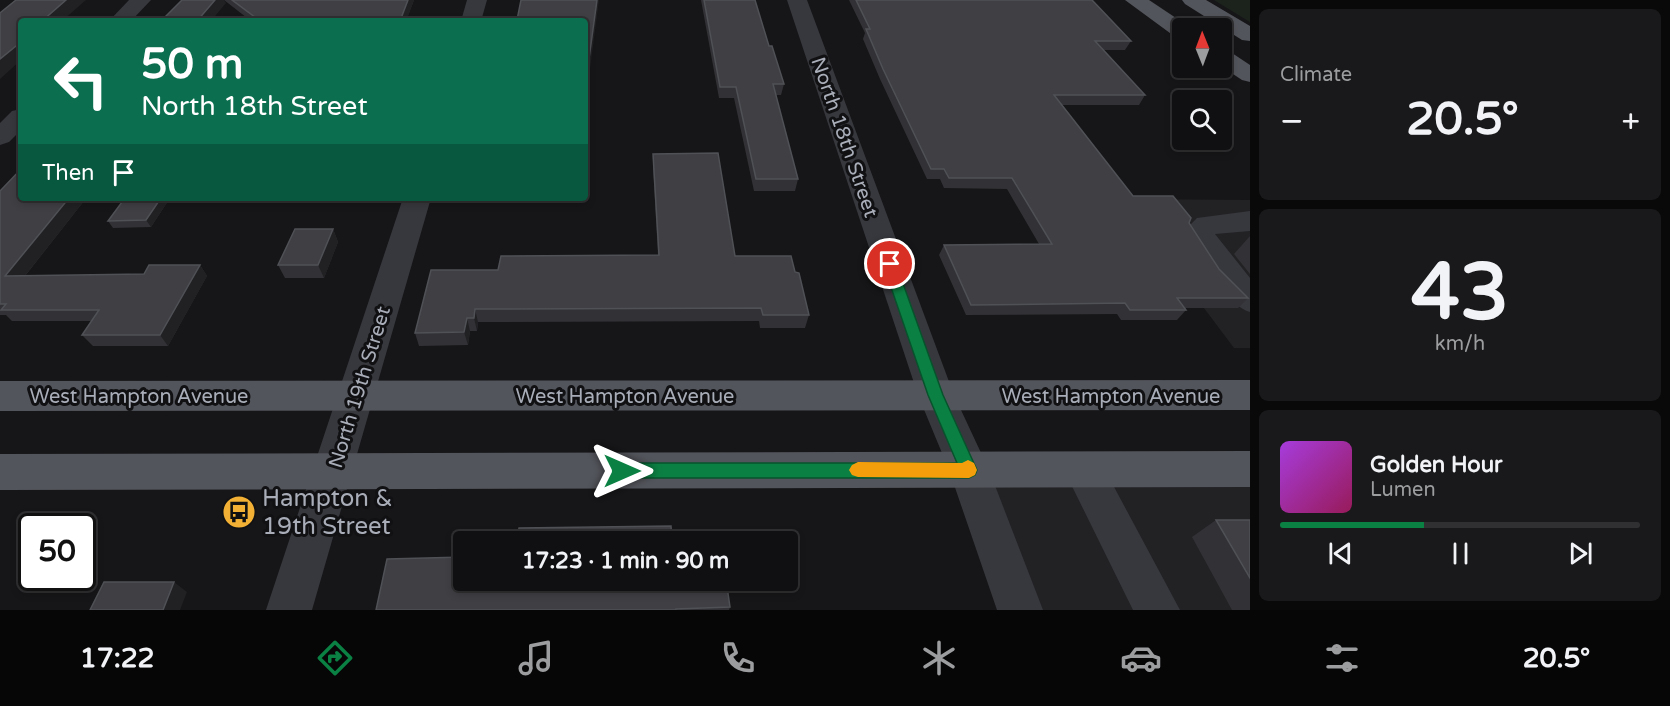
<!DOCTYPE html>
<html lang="en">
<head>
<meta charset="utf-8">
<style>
  :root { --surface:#101012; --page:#19191b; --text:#f1f3f6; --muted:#9c9d9f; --line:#303032; --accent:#0b8043 }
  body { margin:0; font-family:"Varela Round",sans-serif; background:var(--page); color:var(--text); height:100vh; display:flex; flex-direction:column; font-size:22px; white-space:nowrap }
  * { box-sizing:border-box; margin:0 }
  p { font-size:20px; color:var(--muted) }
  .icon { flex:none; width:33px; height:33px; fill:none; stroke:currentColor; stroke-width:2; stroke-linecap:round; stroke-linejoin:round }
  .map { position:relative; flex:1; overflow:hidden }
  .drawer { display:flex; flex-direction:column; gap:9px; padding:9px; background:#09090a; width:420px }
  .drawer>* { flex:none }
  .top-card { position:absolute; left:18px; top:18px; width:570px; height:183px; border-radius:6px; box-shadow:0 3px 9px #0003,0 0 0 2px var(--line); background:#0b6e4f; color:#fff; overflow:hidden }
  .needle { width:39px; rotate:359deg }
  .tools { position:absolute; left:1172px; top:18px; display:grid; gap:12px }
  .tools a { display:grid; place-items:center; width:60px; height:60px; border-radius:6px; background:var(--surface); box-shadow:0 3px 9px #0003,0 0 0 2px var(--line); font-size:30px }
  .speed { position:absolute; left:18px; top:513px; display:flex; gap:12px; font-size:30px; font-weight:700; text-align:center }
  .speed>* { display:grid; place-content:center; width:78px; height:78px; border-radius:50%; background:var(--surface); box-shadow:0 3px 9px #0003,0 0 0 2px var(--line); line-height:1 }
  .speed .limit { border:3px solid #111; border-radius:9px; background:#fff; color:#111 }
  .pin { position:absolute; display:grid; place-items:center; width:51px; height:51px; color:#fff; margin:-26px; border:3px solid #fff; border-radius:50%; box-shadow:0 2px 6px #0007 }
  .me { position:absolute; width:66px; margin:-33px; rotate:90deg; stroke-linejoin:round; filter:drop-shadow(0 0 4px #0008) }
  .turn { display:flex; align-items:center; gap:21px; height:126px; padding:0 24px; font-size:27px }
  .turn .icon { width:78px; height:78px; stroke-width:2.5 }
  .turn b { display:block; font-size:42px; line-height:51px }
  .then { display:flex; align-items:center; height:57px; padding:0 24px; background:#0003; gap:12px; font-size:22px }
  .big { font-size:45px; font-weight:700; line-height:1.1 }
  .drawer .widget { flex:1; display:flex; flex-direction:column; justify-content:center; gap:9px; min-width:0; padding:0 21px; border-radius:9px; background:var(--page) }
  .drawer .dial { align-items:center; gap:0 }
  .dial b { font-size:78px; line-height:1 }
  .song { display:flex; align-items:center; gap:18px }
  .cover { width:72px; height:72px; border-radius:9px; background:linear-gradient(135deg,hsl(280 70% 55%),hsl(330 70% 35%)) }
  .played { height:6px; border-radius:3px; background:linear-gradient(90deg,var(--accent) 40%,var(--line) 40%) }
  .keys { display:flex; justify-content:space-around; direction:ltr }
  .heat { display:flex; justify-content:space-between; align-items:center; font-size:33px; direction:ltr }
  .trip { position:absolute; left:453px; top:531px; width:345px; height:60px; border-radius:6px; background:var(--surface); box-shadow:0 3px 9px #0003,0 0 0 2px var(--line); font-weight:700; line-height:60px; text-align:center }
  .dock { display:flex; height:96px; justify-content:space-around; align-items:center; background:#060607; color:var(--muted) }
  .dock .icon { width:42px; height:42px }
  .dock .current { color:var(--accent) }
  .dock b { font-size:27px; color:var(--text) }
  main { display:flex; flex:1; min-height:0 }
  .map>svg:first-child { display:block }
  .built { fill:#222225 }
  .green { fill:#1c231d }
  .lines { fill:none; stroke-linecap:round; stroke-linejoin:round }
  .minor { fill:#37383d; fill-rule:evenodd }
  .major { fill:#53555c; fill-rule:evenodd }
  .wall { fill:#323236 }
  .shaded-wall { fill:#212124 }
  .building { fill:#3f3f44; stroke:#4f5156; stroke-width:1.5 }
  .route { fill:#0b8043; stroke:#07532c; stroke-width:1.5 }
  .slow { fill:#f59e0b }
  .labels { text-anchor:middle; stroke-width:6; stroke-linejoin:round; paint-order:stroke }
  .street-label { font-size:20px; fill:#a8adb8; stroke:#111113 }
  .near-poi-label { font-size:24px; fill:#a8adb8; stroke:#111113; text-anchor:start }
</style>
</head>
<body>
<main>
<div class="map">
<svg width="1250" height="610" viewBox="0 0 1250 610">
  <rect width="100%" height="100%" fill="#161618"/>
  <!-- built -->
  <path class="built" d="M1122,199l128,1v148h-16z
    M1250,469v141h-230l-51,-140z"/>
  <!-- green -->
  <path class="green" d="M1214,0h36v22z"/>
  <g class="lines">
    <!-- minor -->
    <path class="minor" d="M129,0h22l-20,21h-22z
      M467,0h20l-6,21h-20z
      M787,0h20l147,395 35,75 54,140h-46l-48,-140 -31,-75z
      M21,109v21l-12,12 -9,3v-22l12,-12z
      M403,198h28l-119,412h-46z
      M1250,211v20l-35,3 35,44v34c-26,-8 -53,-57 -67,-80l14,-14z
      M1084,452l14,5 82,153h-47l-69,-140 6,-13z"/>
    <!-- major -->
    <path class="major" d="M1125,0h24l42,28h-9v9l-8,-1z
      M1182,0h24l44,26v15l-8,-1 -57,-36z
      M1221,49l8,2 21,14v17l-8,-2 -21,-14z
      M1250,380v30l-1250,1v-30z
      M1250,451v36l-1250,3v-36z"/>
  </g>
  <!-- wall -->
  <path class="wall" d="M224,0h190l-8,21h-155z
    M701,0h54l14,46 15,38 -3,11h-5l22,84 -3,12h-41l-20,-93h-15z
    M849,0h243l39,41 -6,9h-21l41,45 -6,10h-77l71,91 56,27 30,46 29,29 -10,10h-53l1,2 -9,10h-56l-4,-6 -151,1 -27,-60 5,-10 95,-1 -32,-55 -63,-1 -4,-9h-13l-47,-100 -17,-40 2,-6z
    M653,154l82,102 60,16 14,43 -4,13h-45l-1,-7 -281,1 -1,9h-7l-2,14 -49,1 -4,-13 83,-63 160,-15 -5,-88z
    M0,191l84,10 -59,75 119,-2 56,-9 7,11 -39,70h-75l-11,-11 10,-14h-80l-6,-6h-6z
    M125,198h45l-19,29 -38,1 -5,-7z
    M479,198h92l-1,2 -91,-1z
    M333,229l5,13 -14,36h-39l-7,-13z
    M1250,236v38l-16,-20z
    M1216,520h34v90h-18l-40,-73z
    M730,607l-1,3h-353z"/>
  <!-- shaded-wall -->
  <path class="shaded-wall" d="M66,0h20l-24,21h-20z
    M215,0h9l2,3 -15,18h-14z
    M408,0h6l-8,21h-6z
    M597,0h2l-14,107v-19z
    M21,42v18l-21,19v-20z
    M69,198h13l2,3 -68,86 -11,-11z
    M161,198h9l-19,29 -5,-7z
    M333,229l5,13 -14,36 -6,-13z
    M200,265l7,11 -39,70 -8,-11z
    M475,309l3,13 -1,9 -3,-13z
    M467,318l3,13 -2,14 -4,-13z
    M174,582l13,10 -7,18h-17z"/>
  <!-- building -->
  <path class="building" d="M16,0h50l-24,21h-21v21l-21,17v-46z
    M182,0h33l-18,21h-36z
    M232,0h176l-8,21h-146l2,-3z
    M521,0h76l-12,88v-67h-70l2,-1z
    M704,0h51l14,46h3l12,38h-11l25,95h-42l-20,-92h-16z
    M856,0h236l39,41h-36l50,54h-91l79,101h40l18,22 -2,5 30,46 29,29h-71l9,12h-56l-5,-7 -154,2 -27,-60 108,-1 -40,-66h-63l-5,-9h-13l-48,-100 -17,-40h4z
    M718,153l17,103h56l4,16 4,1 10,42h-46l-2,-7 -286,1 -1,9h-7l-3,14 -49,1 16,-63h67l3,-14 158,-1 -6,-101z
    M21,169v29h48l-64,78 139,-2 5,-9h51l-40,70h-78l17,-25h-98l5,-6h-6v-113z
    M125,198h36l-15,22 -38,1z
    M295,229h38l-15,36h-40z
    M1216,520h34v58z
    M671,526l1,16h-155l2,-14z
    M464,557v23h262l4,27 -54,2v1h-300l11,-51z
    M104,582h70l-11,28h-73z"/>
  <!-- route -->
  <path class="route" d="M890,259l6,5 47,131 34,75 -2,5 -6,3h-347l-6,-2 -3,-5 3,-6 6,-2h335l-29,-68 -45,-131z"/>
  <!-- slow -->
  <path class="slow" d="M968,460l6,3 3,7 -2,5 -6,3 -111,-1 -6,-2 -3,-5 3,-5 6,-3 104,1z"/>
  <!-- icons -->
  <defs>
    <symbol id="bus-disc" viewBox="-11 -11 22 22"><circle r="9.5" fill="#f2b134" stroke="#111113"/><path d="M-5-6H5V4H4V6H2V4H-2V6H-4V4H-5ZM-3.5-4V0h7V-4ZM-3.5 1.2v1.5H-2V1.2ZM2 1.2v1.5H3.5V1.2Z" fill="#111"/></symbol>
  </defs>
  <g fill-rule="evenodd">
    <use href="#bus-disc" x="220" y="493" width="38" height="38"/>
  </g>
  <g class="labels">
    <!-- street labels -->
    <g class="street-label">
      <text transform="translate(845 137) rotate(71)" y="7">North 18th Street</text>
      <text transform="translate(359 387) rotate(-73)" y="7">North 19th Street</text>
      <text x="139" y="403">West Hampton Avenue</text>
      <text x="625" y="403">West Hampton Avenue</text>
      <text x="1111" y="403">West Hampton Avenue</text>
    </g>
    <!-- near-poi labels -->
    <g class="near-poi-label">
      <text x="262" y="506">Hampton &amp;<tspan x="262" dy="28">19th Street</tspan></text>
    </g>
  </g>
</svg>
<div class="tools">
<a><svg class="needle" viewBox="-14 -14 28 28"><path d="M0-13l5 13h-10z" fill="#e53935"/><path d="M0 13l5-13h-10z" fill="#9c9d9f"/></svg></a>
<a><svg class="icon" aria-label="search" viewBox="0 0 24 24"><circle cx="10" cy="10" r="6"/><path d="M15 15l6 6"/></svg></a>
</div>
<div class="speed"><div class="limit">50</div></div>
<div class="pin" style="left:890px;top:264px;background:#d93025"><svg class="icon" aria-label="arrive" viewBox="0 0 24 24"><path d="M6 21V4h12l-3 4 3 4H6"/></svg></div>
<svg class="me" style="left:622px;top:471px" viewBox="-20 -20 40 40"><path d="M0-17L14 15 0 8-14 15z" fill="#0b8043" stroke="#fff" stroke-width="4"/></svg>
<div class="trip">17:23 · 1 min · 90 m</div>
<div class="top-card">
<div class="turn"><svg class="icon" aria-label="left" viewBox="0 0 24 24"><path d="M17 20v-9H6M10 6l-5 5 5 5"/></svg><div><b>50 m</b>North 18th Street</div></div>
<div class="then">Then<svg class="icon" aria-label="arrive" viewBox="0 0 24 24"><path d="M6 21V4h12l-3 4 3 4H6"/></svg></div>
</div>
</div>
<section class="drawer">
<div class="widget"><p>Climate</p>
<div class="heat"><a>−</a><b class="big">20.5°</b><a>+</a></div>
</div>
<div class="widget dial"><b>43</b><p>km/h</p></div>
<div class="widget">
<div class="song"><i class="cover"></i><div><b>Golden Hour</b><p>Lumen</p></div></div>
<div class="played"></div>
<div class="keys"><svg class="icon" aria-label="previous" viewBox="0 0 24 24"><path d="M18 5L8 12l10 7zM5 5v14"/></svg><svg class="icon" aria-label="pause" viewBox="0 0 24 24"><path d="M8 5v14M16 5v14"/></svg><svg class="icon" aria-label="next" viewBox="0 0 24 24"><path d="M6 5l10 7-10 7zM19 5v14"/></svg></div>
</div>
</section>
</main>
<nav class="dock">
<b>17:22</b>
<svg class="icon current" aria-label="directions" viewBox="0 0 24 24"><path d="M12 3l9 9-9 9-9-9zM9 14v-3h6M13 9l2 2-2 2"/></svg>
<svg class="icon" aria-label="music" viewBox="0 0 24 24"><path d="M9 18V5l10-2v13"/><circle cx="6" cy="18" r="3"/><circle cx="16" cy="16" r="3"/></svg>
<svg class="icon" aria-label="phone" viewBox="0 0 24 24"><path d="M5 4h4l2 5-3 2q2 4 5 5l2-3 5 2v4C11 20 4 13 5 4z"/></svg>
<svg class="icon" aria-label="climate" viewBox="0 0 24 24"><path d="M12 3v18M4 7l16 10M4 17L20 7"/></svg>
<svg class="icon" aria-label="car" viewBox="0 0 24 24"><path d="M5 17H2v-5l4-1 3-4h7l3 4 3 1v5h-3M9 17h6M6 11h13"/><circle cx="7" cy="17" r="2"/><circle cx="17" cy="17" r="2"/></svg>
<svg class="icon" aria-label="filters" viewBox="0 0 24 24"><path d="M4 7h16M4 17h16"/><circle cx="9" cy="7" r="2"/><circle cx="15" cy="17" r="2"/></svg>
<b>20.5°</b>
</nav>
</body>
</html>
